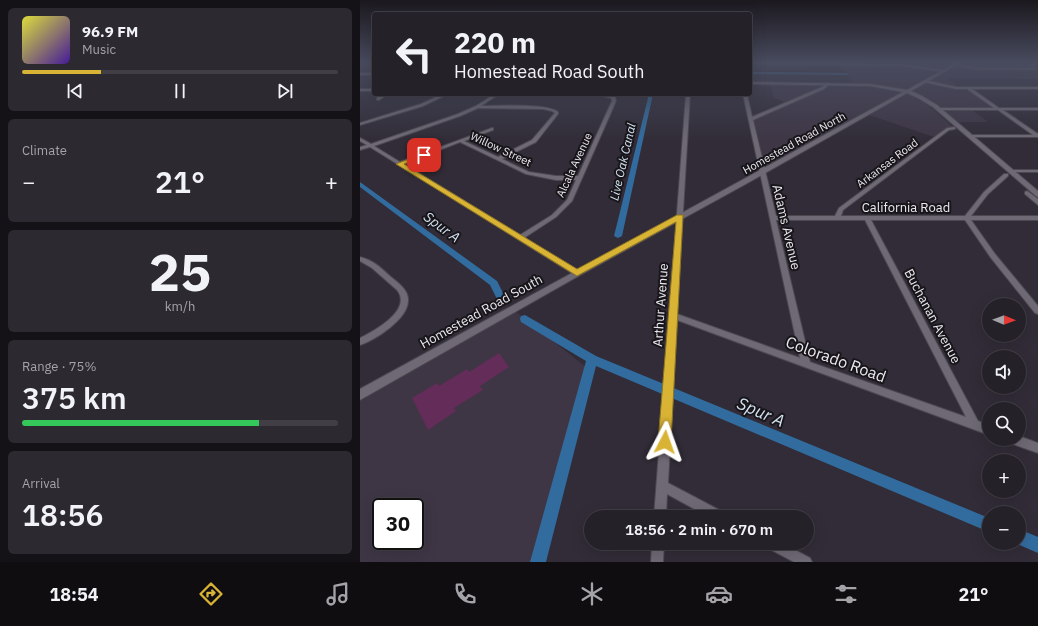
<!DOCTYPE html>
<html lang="en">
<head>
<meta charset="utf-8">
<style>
  :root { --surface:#252129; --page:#2d2931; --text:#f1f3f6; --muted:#a3a3a8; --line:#423e46; --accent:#d9b334 }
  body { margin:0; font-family:"IBM Plex Sans",sans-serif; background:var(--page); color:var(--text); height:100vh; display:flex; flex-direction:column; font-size:15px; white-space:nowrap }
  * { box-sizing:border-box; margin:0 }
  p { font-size:13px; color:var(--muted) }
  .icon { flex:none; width:22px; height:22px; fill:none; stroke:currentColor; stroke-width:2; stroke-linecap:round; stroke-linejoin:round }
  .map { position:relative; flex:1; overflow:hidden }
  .details { display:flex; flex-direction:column; gap:8px; padding:8px; background:#141217; width:360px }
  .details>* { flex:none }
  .top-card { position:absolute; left:12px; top:12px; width:380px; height:84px; border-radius:4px; box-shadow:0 4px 16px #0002,0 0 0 1px var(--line); background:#252129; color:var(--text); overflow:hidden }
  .needle { width:26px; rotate:91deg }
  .buttons { position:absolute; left:622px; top:298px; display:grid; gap:8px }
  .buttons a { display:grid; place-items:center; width:44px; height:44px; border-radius:50%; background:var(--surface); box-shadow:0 4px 16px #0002,0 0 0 1px var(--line); font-size:20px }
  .speed { position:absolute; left:12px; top:498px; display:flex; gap:8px; font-size:20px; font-weight:700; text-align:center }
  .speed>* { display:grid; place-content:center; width:52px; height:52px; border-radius:50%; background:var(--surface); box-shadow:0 4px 16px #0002,0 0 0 1px var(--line); line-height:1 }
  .speed .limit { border:2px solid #111; border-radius:6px; background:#fff; color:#111 }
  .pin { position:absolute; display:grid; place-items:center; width:34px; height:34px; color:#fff; margin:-17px; border-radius:8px; box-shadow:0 2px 6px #0006 }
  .me { position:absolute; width:44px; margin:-22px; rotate:4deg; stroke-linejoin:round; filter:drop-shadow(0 0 3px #0008) }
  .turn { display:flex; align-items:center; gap:14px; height:84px; padding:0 16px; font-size:18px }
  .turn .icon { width:52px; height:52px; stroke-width:2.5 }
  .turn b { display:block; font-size:28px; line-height:34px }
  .big { font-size:30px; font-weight:600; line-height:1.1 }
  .details .widget { flex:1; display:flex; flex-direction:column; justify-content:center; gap:6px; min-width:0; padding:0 14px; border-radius:6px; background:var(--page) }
  .details .dial { align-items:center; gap:0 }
  .dial b { font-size:52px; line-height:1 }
  .song { display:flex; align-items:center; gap:12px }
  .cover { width:48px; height:48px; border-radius:6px; background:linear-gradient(135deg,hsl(60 70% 55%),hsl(260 70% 35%)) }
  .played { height:4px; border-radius:2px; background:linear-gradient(90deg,var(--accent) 25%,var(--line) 25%) }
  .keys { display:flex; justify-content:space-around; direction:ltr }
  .heat { display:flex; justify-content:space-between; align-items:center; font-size:22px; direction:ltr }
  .charge { height:6px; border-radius:3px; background:linear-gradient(90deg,#34c759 75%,var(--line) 0) }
  .trip { position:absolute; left:224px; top:510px; width:230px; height:40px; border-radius:20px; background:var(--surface); box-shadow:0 4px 16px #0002,0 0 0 1px var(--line); font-weight:600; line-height:40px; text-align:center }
  .menu { display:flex; height:64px; justify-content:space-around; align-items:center; background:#0f0d10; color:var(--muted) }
  .menu .icon { width:28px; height:28px }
  .menu .on { color:var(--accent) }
  .menu b { font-size:18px; color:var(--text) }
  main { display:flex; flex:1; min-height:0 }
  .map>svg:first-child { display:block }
  .built { fill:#3e3645; fill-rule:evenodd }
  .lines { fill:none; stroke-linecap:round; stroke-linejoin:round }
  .canal { fill:#326c9f; fill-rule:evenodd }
  .building { fill:#632c59 }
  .street-casing { stroke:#4c4850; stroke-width:2 }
  .secondary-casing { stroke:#4c4850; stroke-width:2 }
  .street { fill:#6e6974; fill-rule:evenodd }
  .secondary { fill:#6e6974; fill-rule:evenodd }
  .route { fill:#d9b334; stroke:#8d7422 }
  .labels { text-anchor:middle; stroke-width:4; stroke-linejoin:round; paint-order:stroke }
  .far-street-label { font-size:11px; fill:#ece9f0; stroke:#18161a }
  .far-water-label { font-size:12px; font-style:italic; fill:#d4e3f2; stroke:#18161a }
  .street-label { font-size:13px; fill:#ece9f0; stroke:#18161a }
  .water-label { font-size:14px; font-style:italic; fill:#d4e3f2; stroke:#18161a }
  .near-street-label { font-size:16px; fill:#ece9f0; stroke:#18161a }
  .near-water-label { font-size:17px; font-style:italic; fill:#d4e3f2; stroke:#18161a }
</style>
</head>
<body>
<main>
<section class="details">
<div class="widget">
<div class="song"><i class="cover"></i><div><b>96.9 FM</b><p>Music</p></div></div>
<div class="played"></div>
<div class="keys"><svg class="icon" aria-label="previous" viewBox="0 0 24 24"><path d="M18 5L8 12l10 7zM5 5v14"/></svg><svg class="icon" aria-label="pause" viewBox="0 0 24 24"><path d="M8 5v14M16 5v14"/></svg><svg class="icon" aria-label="next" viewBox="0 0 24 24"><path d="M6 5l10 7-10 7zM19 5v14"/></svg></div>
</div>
<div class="widget"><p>Climate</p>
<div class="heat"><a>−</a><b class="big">21°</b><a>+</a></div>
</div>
<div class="widget dial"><b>25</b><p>km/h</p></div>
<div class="widget"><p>Range · 75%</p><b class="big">375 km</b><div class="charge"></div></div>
<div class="widget"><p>Arrival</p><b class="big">18:56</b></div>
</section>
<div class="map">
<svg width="678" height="562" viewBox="0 0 678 562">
  <rect width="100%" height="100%" fill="#312c37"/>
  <!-- built -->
  <path class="built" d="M534,62h12l-4,2 1,1 5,-3h130v17l-91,-1 13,10h11l30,22h-29l16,12h-31l-27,-22 -21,-9 26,-14 -31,16 20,8 30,27 -6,2 -11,8 -71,-24 -103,57 -12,-52 77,-35h26l-14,-20 33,1 11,10 -9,-11h21z
    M410,84l55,1 -38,18 -13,-5z
    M155,311l72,57 -54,194h-173v-163zM21,507h34v34h-34z"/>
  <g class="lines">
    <!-- canal -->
    <path class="canal" d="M390,72l97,1 2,1 -2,1 -97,-1z
      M289,94h4l-31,142 -4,2 -4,-2z
      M0,182l137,99 8,16 -2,2h-6l-7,-14 -130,-98z
      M165,315l71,41 393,162v14l-393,-166 -50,196h-16l56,-201 -65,-39 -1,-3 1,-3z
      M659,529l19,8v16l-23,-10h4z"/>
  </g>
  <!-- building -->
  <path class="building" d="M139,353l10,14 -29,19 3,4 -29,18 2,3 -28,19 -16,-32 25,-15 2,3 28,-17 2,3z"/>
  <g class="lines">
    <defs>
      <path id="street" d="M390,62l153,2 43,7 -2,1 -41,-6 -153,-2z
        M671,62h3v3l2,5h-56l-27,-5 2,-1 25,4h53l-3,-3z
        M565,80l31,7h82v2h-66l27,19h39v2h-35l35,24v3h-69v-1l2,-1h62l-35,-25h-59v-2h55l-27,-19h-11l-32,-7z
        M467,83l3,1 -6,5 -71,31 23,96h59l4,-8 108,-80 8,-1v2l-6,1 -106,80 -2,6h124l19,-24 20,-18h4v2l-20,18 -17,22h67v4h-67l24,34 43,52v8l-3,-1 -44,-55 -26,-38h-94l107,201 11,4v10l-312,-115 -9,163 57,30 2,4h-18l-42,-23 -1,23h-12l32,-423h4l-13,220 123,44 -57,-264h4l5,23 70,-30zM416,220h89l101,197 -156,-55z
        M0,89h14v2h-14z
        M24,94h4l-9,6h-2v-2z
        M83,94h5l-25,12 -63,19v-2l61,-19z
        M135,94h4l-18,12c17,0 66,-3 77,6v2l-22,28 -34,17 27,13 27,4h22l34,-75 -1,-3 -16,-4h8l12,3 1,4 -44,100 -16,16 -32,21 55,33 1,2 -1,2h-4l-205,-128 -10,3v-3l7,-2 -7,-4v-3l11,6 87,-30 18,-8zM118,108l65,1 9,2 3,2 -23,27 -34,17 -34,-16 29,-11v-2h-1l-92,34 -26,-16 86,-30zM100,142l66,32 30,6h20l-9,20 -15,15 -32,20 -116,-71z
        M648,170h30v2h-28l-2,-1z
        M0,257c13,3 21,11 31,20 7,6 18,13 17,24 0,18 -33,39 -48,44v-7c14,-7 53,-28 37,-48l-25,-22 -12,-7z
        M659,436l19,7v10l-28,-10 -1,-4h10z
        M292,543h12l-1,19h-12z
        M404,543h18l28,15 2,4h-18l-28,-15z"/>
      <path id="secondary" d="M597,62h5l-51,29 11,5 15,9 101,86v6l-2,-1 -103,-89 -15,-9 -11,-5 -163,92 -164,90 -220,125v-11l543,-297 -33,-6 -120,-2v-2l120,2 37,6z
        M0,73h14v2h-14z
        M667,191l11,8v6l-13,-11v-2z"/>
    </defs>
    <!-- street casing -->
    <use href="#street" class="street-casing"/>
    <!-- secondary casing -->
    <use href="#secondary" class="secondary-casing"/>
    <!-- street -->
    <use href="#street" class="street"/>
    <!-- secondary -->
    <use href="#secondary" class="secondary"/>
  </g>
  <!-- sky -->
  <linearGradient id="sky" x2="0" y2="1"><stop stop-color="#1b181e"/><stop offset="0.44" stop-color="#484b5e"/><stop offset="1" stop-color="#484b5e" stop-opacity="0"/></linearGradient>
  <rect width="678" height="141" fill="url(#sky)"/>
  <!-- route -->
  <path class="route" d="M62,154l5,1 -23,9 173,105 100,-54h6l-12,227 -2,4 -4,2 -5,-2 -2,-4 18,-220 -99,54 -181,-112z"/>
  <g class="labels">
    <!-- far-street labels -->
    <g class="far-street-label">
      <text transform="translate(434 143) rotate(-29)" y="4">Homestead Road North</text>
      <text transform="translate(141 149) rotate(25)" y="4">Willow Street</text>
      <text transform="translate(527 163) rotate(-37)" y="4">Arkansas Road</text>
      <text transform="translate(214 165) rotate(-65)" y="4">Alcala Avenue</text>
    </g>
    <!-- far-water labels -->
    <g class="far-water-label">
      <text transform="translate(263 162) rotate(-77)" y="4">Live Oak Canal</text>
    </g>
    <!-- street labels -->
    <g class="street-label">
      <text x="546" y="212">California Road</text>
      <text transform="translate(427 227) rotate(77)" y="5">Adams Avenue</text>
      <text transform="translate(300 305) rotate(-86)" y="5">Arthur Avenue</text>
      <text transform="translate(121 311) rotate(-29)" y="5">Homestead Road South</text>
      <text transform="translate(573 316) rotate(62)" y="5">Buchanan Avenue</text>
    </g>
    <!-- water labels -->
    <g class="water-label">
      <text transform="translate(82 227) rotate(37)" y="5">Spur A</text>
    </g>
    <!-- near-street labels -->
    <g class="near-street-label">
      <text transform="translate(476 359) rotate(20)" y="6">Colorado Road</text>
    </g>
    <!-- near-water labels -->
    <g class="near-water-label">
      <text transform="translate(401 412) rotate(23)" y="6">Spur A</text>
    </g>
  </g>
</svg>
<div class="buttons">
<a><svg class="needle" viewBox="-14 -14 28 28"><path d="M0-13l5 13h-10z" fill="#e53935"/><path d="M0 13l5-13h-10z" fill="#a3a3a8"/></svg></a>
<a><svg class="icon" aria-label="sound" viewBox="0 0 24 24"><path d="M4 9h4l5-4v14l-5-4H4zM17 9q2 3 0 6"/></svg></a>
<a><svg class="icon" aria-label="search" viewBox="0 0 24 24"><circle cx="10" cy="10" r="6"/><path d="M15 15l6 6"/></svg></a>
<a>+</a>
<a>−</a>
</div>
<div class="speed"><div class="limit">30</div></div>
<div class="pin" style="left:64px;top:155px;background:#d93025"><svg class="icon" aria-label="arrive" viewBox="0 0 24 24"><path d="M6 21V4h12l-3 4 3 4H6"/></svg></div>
<svg class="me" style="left:305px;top:442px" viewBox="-20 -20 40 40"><path d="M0-17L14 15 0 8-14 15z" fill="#d9b334" stroke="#fff" stroke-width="4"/></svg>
<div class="trip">18:56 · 2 min · 670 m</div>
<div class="top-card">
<div class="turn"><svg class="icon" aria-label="left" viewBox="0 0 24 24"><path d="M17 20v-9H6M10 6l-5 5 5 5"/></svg><div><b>220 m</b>Homestead Road South</div></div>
</div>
</div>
</main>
<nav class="menu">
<b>18:54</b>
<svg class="icon on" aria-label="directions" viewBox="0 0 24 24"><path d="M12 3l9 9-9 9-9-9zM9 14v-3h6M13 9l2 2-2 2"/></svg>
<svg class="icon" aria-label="music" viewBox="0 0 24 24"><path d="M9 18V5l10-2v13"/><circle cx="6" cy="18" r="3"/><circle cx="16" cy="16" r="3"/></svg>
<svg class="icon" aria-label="phone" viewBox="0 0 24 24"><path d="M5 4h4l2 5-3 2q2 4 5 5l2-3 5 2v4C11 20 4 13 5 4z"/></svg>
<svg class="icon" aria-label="climate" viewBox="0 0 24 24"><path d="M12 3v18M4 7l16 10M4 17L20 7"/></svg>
<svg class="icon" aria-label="car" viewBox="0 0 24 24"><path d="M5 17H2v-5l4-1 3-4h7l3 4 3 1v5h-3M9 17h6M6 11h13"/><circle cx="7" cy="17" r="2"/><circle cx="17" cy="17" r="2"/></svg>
<svg class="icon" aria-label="filters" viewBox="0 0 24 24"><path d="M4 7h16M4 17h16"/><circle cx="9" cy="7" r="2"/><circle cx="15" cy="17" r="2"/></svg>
<b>21°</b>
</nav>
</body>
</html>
